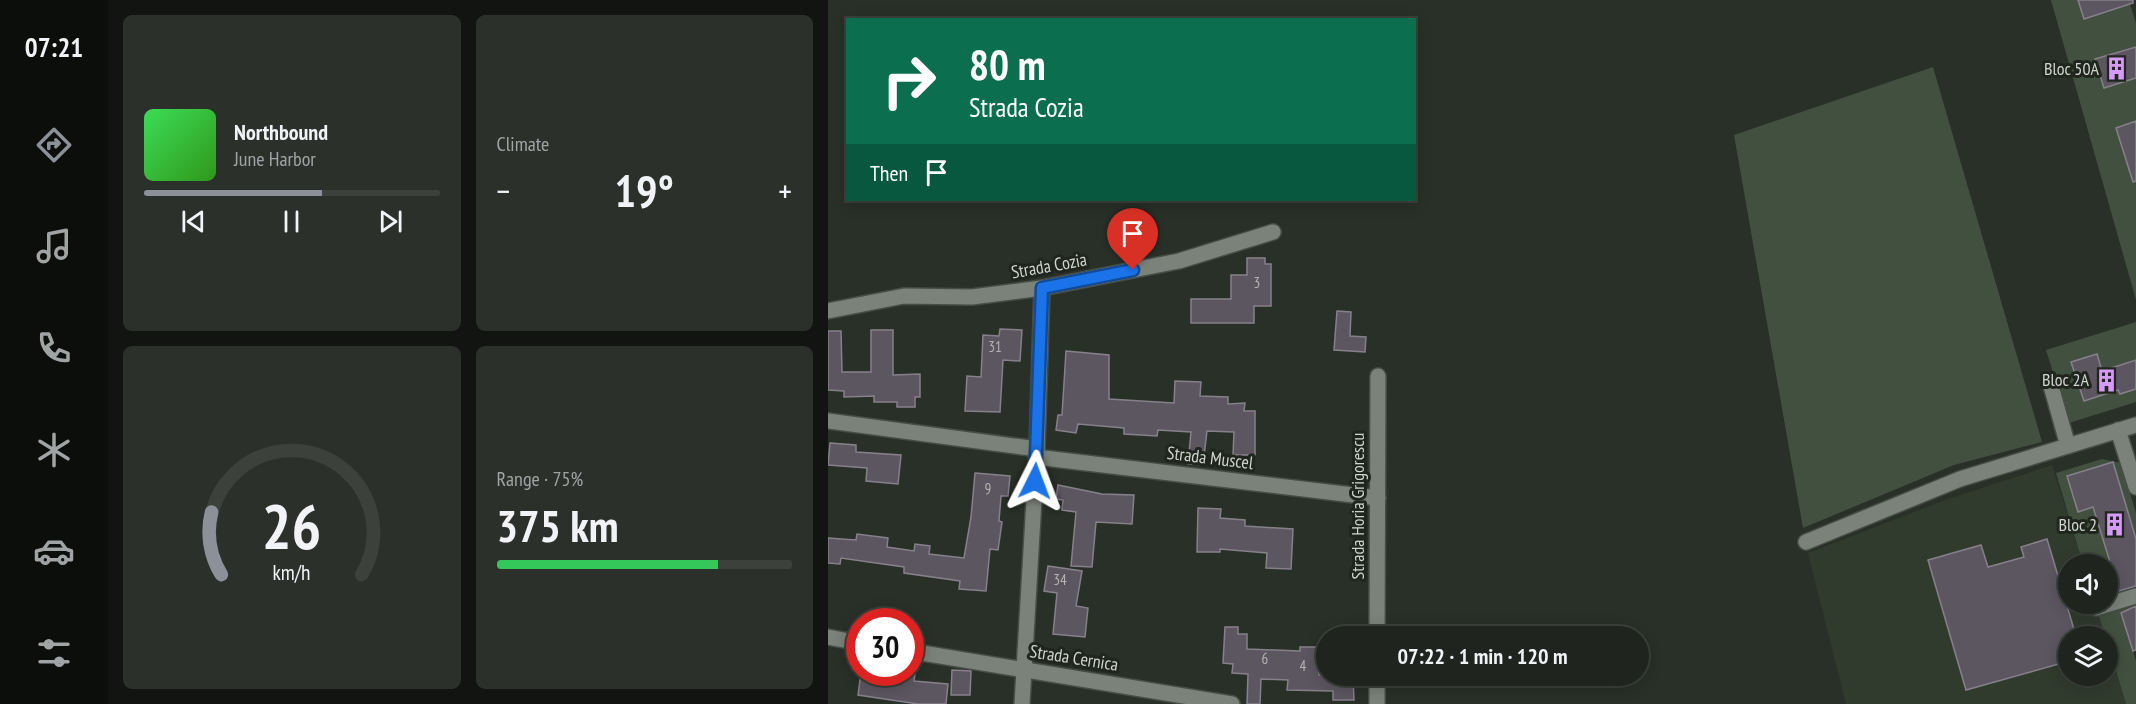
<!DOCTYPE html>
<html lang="en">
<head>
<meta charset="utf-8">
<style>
  :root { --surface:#1f241e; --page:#2c302b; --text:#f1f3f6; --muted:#a1a4a4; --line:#3c413c; --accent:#8c9099 }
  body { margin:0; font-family:"PT Sans Narrow",sans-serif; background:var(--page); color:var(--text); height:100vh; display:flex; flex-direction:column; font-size:22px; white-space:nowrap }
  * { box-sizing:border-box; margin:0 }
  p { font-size:20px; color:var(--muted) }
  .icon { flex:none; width:33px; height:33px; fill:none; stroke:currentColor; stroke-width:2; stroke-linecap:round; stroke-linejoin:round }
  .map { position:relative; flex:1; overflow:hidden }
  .side { display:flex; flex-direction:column; gap:15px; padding:15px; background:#111410; width:720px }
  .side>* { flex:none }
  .banner { position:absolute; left:18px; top:18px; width:570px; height:183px; border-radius:0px; box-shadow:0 3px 15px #0003,0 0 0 2px var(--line); background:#0b6e4f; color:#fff; overflow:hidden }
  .fabs { position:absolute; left:1230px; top:554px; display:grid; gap:12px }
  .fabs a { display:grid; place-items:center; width:60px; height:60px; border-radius:50%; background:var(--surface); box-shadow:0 3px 15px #0003,0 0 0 2px var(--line); font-size:30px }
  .speed { position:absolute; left:18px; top:608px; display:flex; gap:12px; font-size:30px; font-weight:700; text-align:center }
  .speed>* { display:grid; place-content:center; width:78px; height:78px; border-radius:50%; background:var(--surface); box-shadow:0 3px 15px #0003,0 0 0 2px var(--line); line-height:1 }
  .speed .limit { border:9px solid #d22; background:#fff; color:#111 }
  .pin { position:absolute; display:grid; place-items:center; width:51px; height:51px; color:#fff; margin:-62px -26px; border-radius:50% 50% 50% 0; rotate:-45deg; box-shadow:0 0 6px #0007 }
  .pin .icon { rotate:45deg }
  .me { position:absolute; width:66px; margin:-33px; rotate:3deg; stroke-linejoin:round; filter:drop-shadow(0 0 4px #0008) }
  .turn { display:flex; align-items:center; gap:21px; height:126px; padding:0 24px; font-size:27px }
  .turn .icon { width:78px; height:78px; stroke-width:2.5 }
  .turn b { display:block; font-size:42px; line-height:51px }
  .then { display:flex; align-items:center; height:57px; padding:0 24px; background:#0003; gap:12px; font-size:22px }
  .big { font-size:45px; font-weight:700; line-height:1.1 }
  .side .tile { flex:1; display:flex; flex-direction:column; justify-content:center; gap:9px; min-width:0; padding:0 21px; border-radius:9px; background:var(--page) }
  .side .dial { align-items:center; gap:0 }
  .dial svg { height:156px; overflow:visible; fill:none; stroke:var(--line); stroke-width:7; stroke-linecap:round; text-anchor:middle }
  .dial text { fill:var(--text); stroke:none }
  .song { display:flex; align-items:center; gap:18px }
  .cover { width:72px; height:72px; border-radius:9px; background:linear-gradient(135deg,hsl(130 70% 55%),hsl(110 70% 35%)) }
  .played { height:6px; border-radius:3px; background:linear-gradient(90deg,var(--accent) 60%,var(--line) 60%) }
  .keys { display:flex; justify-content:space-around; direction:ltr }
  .heat { display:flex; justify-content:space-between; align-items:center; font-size:33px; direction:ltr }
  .charge { height:9px; border-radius:4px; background:linear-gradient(90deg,#34c759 75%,var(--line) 0) }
  .side .tiles { flex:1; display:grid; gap:15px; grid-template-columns:repeat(2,1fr) }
  .trip { position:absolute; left:488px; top:626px; width:333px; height:60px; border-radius:30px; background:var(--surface); box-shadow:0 3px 15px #0003,0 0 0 2px var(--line); font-weight:700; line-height:60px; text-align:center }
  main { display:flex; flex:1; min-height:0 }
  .tabs { display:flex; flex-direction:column; width:108px; justify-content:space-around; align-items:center; background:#0c0e0c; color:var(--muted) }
  .tabs .icon { width:42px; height:42px }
  .tabs .active { color:var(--accent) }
  .tabs b { font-size:27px; color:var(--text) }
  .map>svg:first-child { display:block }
  .built { fill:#303b2e }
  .green { fill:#42513f }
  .building { fill:#5c5660; stroke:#86808b; stroke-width:1.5 }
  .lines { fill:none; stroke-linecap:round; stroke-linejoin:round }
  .minor-casing { stroke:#474d46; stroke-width:18 }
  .minor { stroke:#7b8279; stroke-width:15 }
  .route-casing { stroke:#114b97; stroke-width:15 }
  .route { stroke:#1a73e8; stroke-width:10 }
  .labels { text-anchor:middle; stroke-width:6; stroke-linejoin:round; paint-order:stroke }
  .number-label { font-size:15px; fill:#b3b4b3 }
  .poi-label { font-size:18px; fill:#d0d4cf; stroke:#20261e; text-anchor:end }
  .street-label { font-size:18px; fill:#d0d4cf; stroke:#20261e }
</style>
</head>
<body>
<main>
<nav class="tabs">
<b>07:21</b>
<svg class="icon active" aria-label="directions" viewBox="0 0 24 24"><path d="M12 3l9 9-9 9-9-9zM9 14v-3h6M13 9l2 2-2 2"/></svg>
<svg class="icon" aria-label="music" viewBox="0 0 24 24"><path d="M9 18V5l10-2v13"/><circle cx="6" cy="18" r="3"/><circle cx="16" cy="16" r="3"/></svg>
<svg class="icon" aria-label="phone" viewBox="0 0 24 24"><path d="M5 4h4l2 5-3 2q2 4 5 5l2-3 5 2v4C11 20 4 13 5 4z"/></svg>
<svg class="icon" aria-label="climate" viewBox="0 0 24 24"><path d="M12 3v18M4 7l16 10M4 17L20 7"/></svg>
<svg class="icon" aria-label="car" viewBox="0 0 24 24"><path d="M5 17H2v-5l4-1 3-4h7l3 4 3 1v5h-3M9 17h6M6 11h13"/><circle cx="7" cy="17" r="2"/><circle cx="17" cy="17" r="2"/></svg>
<svg class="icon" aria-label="filters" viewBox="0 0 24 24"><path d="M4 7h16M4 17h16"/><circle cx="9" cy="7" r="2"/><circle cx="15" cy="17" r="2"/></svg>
</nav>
<section class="side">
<div class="tiles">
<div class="tile">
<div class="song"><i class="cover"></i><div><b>Northbound</b><p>June Harbor</p></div></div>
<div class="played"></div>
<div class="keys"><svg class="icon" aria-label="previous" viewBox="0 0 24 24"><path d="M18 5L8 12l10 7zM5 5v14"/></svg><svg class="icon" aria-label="pause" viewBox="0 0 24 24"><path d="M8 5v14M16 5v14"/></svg><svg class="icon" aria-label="next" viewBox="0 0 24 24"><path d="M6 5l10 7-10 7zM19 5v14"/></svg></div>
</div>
<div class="tile"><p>Climate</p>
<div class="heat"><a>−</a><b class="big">19°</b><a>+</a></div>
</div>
<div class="tile dial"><svg viewBox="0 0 100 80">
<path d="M14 69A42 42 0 1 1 86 69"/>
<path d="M14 69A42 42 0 0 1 9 37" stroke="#8c9099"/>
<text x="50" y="56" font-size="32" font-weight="700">26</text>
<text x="50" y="72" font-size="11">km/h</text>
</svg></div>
<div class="tile"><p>Range · 75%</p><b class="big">375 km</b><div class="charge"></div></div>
</div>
</section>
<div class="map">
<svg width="1308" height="704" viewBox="0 0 1308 704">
  <rect width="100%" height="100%" fill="#293028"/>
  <!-- built -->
  <path class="built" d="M1224,465l31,99h-15v39h27l10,33h-37v39h40v-31l18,60h-280l-38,-151 140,-54z"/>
  <!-- green -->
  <path class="green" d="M1223,0h27l6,18 46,-14 6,19v24l-40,12 8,29 32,-10v43l-20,7 10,33 10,-3v142z
    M1105,67l109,375 -88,23 -151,63 -69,-393z
    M1308,322v38l-34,11 -5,-17 -25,8 12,38 34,-10 2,4 16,-5v13l-67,21 -23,-73z
    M1274,459l19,4 15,50v26l-23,-77 -46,14 11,36 15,-5 25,81 -10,3v-27h-25l-27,-91z
    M1308,602v6l-15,5 15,48v43h-10l-18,-60v-8h-3l-7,-23z"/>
  <!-- building -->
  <path class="building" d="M1250,0h55v3l-49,16z
    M1308,47v31l-32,10 -9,-29z
    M1308,121v60l-3,1 -17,-54z
    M419,258h18v6h6v42h-17v17h-63v-24h40v-24h16z
    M509,311l14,1 -1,24 16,1 -1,15 -31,-2z
    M172,329l22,1 -2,31 -17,-1 -3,52 -35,-1 2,-35 14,1 2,-42 16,1z
    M43,330h22v45l27,-1v23h-5v10h-18v-5h-23v-6l-30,1v-6l-16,-1v-59h13l1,41h29z
    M238,351l43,4v44l65,4 1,-22 26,1 -1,14 28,1v7l17,-1 -1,8h11v44h-22l1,-23 -27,-1 -4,34 -15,-1 3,-32 -33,-2 -1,6 -33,-2v-6l-46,-4 -2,9 -20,-3 2,-15h4z
    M1269,354l5,17 34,-11v29l-16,5 -2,-4 -34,11 -13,-39z
    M2,443l26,2v7l45,3 -3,29 -32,-3 1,-13 -39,-3z
    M1285,462l23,77v47l-17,5 -26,-84 -15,5 -11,-36z
    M147,473l35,3 -2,20h-7l-2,25 3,1 -4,28 -8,-1 -4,42 -27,-2 1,-8 -56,-8v-6l-63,-9 -1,6 -12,-1v-25l28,2 1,-6 31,4 -1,9 27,4 1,-7 15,2 -1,8 35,4 7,-41z
    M230,485l44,9 32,1 -2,29 -36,-2 -4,45 -21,-1 5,-54 -14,-2 1,-10 -7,-1z
    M370,508l23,1 -1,9 25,2v6l48,3 -2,40 -25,-1 1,-15 -47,-4v3h-23z
    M1219,539l29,97h-8l-2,26 -100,28 -38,-130 53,-15 7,22 36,-10 -3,-10z
    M220,566l34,5 -6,35 12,2 -3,29 -32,-3 4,-41 -13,-2z
    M1308,606v44l-3,1 -12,-38z
    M397,627h13v7h9v15l53,2v-4h20l-1,28h34l1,25h-21v-9l-46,-1 1,-10 -27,-1 -1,25h-13l1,-30 -16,-1 1,-9 -10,-1z
    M124,670l19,1 -1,24h-19z
    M33,672l54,2 -1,7 34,3 -2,20h-28l-60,-9z"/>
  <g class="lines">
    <defs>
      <path id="minor" d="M0,311l76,-15 68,1 70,-9 137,-27 94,-29
        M1223,386l17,60
        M0,421l209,28
        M1290,430l18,57
        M208,457l342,41
        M978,542l154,-63 176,-54
        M1268,608l40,-12
        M549,636l1,-260
        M0,637l32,6
        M82,651l322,53
        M194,704l15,-255 5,-161
        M549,704v-29"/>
    </defs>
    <!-- minor casing -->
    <use href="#minor" class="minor-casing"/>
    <!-- minor -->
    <use href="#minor" class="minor"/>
  </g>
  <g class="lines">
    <defs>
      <path id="route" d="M207,481l7,-193 91,-18"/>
    </defs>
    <!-- route casing -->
    <use href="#route" class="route-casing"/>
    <!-- route -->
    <use href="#route" class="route"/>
  </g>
  <!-- icons -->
  <defs>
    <symbol id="building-bare" viewBox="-9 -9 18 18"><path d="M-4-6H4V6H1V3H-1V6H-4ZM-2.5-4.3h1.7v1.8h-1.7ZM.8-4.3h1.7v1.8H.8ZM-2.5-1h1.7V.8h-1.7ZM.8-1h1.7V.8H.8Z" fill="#d69bfa" stroke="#20261e" stroke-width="2.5" paint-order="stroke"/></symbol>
  </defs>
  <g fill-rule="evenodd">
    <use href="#building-bare" x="1272" y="52" width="33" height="33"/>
    <use href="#building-bare" x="1262" y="364" width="33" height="33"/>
    <use href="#building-bare" x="1270" y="508" width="33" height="33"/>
  </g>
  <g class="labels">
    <!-- number labels -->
    <g class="number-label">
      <text x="429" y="288">3</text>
      <text x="167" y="352">31</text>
      <text x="160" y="494">9</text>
      <text x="232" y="585">34</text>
      <text x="437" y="664">6</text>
      <text x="475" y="671">4</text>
    </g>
    <!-- poi labels -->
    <g class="poi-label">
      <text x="1271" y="75">Bloc 50A</text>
      <text x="1261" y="386">Bloc 2A</text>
      <text x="1269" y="531">Bloc 2</text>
    </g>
    <!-- street labels -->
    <g class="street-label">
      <text transform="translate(221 266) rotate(-10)" y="6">Strada Cozia</text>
      <text transform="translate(382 458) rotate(7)" y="6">Strada Muscel</text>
      <text transform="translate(530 506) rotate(-90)" y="6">Strada Horia Grigorescu</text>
      <text transform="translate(246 658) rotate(9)" y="6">Strada Cernica</text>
    </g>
  </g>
</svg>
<div class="fabs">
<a><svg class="icon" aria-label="sound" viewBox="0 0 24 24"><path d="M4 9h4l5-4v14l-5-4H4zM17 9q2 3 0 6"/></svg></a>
<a><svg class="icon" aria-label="layers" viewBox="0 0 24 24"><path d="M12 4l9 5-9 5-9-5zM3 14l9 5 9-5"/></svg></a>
</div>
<div class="speed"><div class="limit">30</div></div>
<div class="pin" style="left:305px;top:270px;background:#d93025"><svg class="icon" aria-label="arrive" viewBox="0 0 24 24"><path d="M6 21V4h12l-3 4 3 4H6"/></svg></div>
<svg class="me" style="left:207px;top:481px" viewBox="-20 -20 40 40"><path d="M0-17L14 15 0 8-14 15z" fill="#1a73e8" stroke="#fff" stroke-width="4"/></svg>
<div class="trip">07:22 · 1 min · 120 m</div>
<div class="banner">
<div class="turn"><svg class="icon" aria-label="right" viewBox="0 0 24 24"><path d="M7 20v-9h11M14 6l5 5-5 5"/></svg><div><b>80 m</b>Strada Cozia</div></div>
<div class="then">Then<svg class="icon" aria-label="arrive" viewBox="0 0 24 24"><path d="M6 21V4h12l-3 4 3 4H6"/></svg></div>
</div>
</div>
</main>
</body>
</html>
